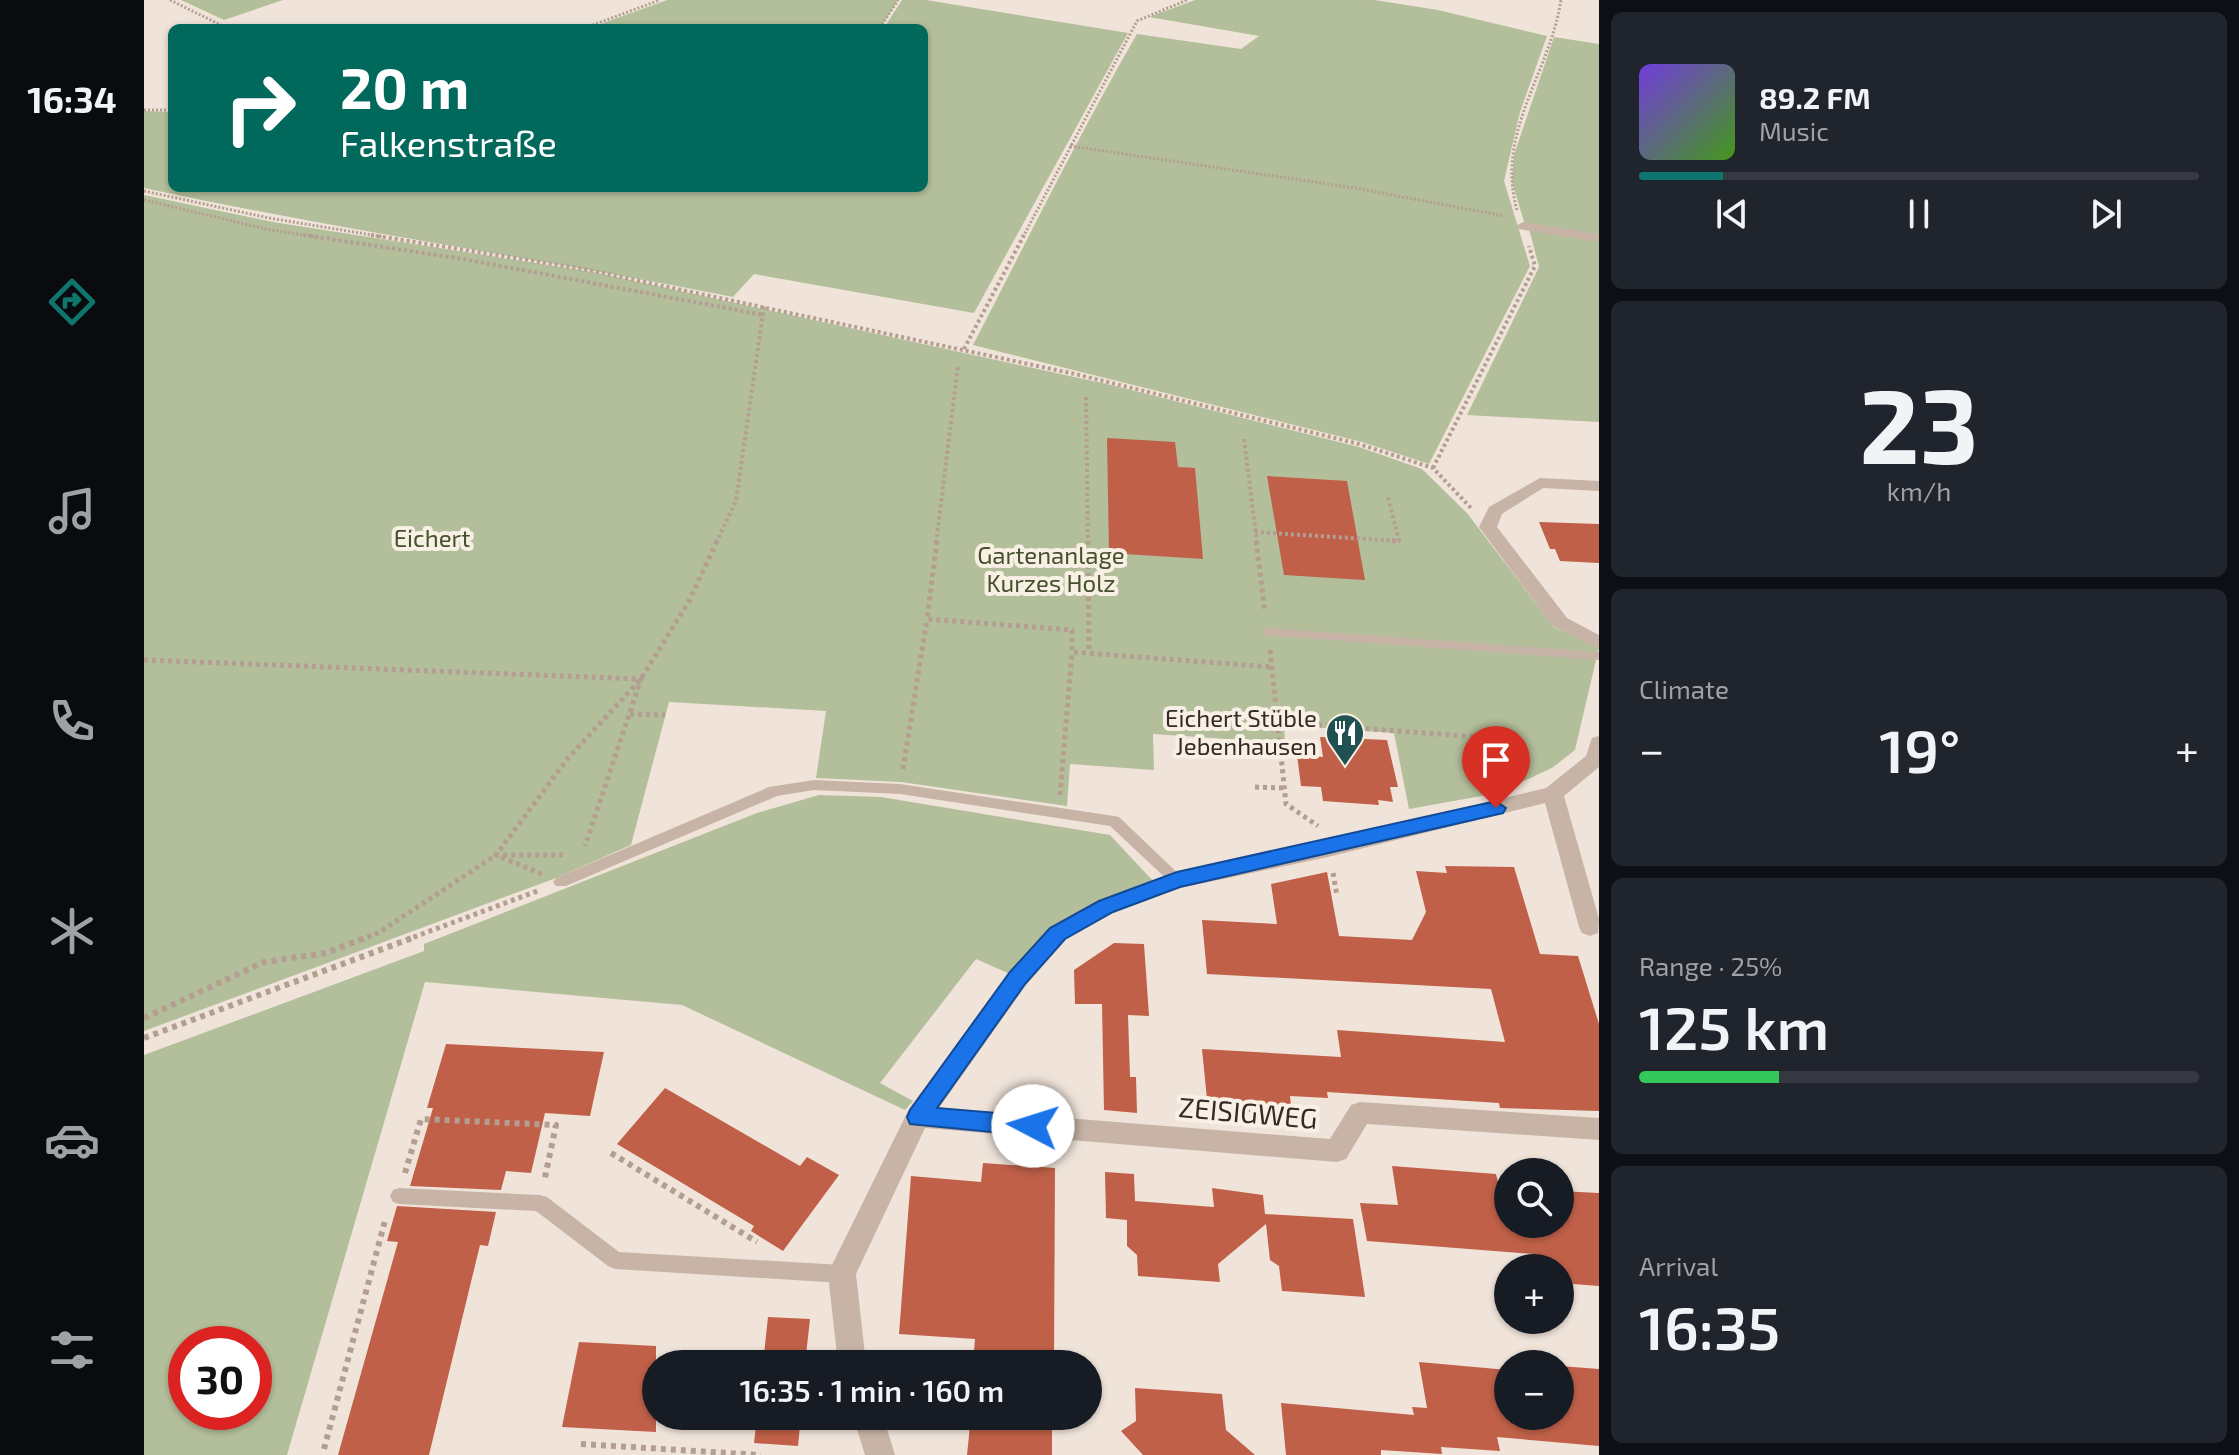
<!DOCTYPE html>
<html lang="en">
<head>
<meta charset="utf-8">
<style>
  :root { --surface:#171b24; --page:#20242c; --text:#f1f3f6; --muted:#9ea1a6; --line:#363941; --accent:#0f766e }
  body { margin:0; font-family:"Exo 2",sans-serif; background:var(--page); color:var(--text); height:100vh; display:flex; flex-direction:column; font-size:30px; white-space:nowrap }
  * { box-sizing:border-box; margin:0 }
  p { font-size:26px; color:var(--muted) }
  .icon { flex:none; width:44px; height:44px; fill:none; stroke:currentColor; stroke-width:2; stroke-linecap:round; stroke-linejoin:round }
  .map { position:relative; flex:1; overflow:hidden }
  .panel { display:flex; flex-direction:column; gap:12px; padding:12px; background:#0d0f14; width:640px }
  .panel>* { flex:none }
  .guide { position:absolute; left:24px; top:24px; width:760px; height:168px; border-radius:12px; box-shadow:0 2px 6px #0004; background:#00695c; color:#fff; overflow:hidden }
  .fabs { position:absolute; left:1350px; top:1158px; display:grid; gap:16px }
  .fabs a { display:grid; place-items:center; width:80px; height:80px; border-radius:50%; background:var(--surface); box-shadow:0 2px 6px #0004; font-size:40px }
  .speed { position:absolute; left:24px; top:1326px; display:flex; gap:16px; font-size:40px; font-weight:700; text-align:center }
  .speed>* { display:grid; place-content:center; width:104px; height:104px; border-radius:50%; background:var(--surface); box-shadow:0 2px 6px #0004; line-height:1 }
  .speed .limit { border:12px solid #d22; background:#fff; color:#111 }
  .pin { position:absolute; display:grid; place-items:center; width:68px; height:68px; color:#fff; margin:-82px -34px; border-radius:50% 50% 50% 0; rotate:-45deg; box-shadow:0 0 8px #0007 }
  .pin .icon { rotate:45deg }
  .me { position:absolute; width:88px; margin:-44px; rotate:275deg; stroke-linejoin:round; filter:drop-shadow(0 0 6px #0008) }
  .turn { display:flex; align-items:center; gap:28px; height:168px; padding:0 40px; font-size:36px }
  .turn .icon { width:104px; height:104px; stroke-width:2.5 }
  .turn b { display:block; font-size:56px; line-height:68px }
  .big { font-size:60px; font-weight:600; line-height:1.1 }
  .panel .card { flex:1; display:flex; flex-direction:column; justify-content:center; gap:12px; min-width:0; padding:0 28px; border-radius:12px; background:var(--page) }
  .panel .dial { align-items:center; gap:0 }
  .dial b { font-size:104px; line-height:1 }
  .song { display:flex; align-items:center; gap:24px }
  .cover { width:96px; height:96px; border-radius:12px; background:linear-gradient(135deg,hsl(260 70% 55%),hsl(100 70% 35%)) }
  .played { height:8px; border-radius:4px; background:linear-gradient(90deg,var(--accent) 15%,var(--line) 15%) }
  .keys { display:flex; justify-content:space-around; direction:ltr }
  .heat { display:flex; justify-content:space-between; align-items:center; font-size:44px; direction:ltr }
  .charge { height:12px; border-radius:6px; background:linear-gradient(90deg,#34c759 25%,var(--line) 0) }
  .trip { position:absolute; left:498px; top:1350px; width:460px; height:80px; border-radius:40px; background:var(--surface); box-shadow:0 2px 6px #0004; font-weight:600; line-height:80px; text-align:center }
  main { display:flex; flex:1; min-height:0 }
  .dock { display:flex; flex-direction:column; width:144px; justify-content:space-around; align-items:center; background:#090b0e; color:var(--muted) }
  .dock .icon { width:56px; height:56px }
  .dock .active { color:var(--accent) }
  .dock b { font-size:36px; color:var(--text) }
  .map>svg:first-child { display:block }
  .green { fill:#b3be9a; fill-rule:evenodd }
  .building { fill:#c06048 }
  .lines { fill:none; stroke-linecap:round; stroke-linejoin:round }
  .path-far3 { stroke:#b39e91; stroke-width:3; stroke-dasharray:2 2; stroke-linecap:butt }
  .path-far2 { stroke:#b39e91; stroke-width:4; stroke-dasharray:3 3; stroke-linecap:butt }
  .path-far1 { stroke:#b39e91; stroke-width:5; stroke-dasharray:4 4; stroke-linecap:butt }
  .path { stroke:#b39e91; stroke-width:6; stroke-dasharray:5 5; stroke-linecap:butt }
  .service { fill:#c7b4a6; fill-rule:evenodd }
  .minor { fill:#c7b4a6; fill-rule:evenodd }
  .route { fill:#1a73e8; stroke:#114b97; stroke-width:2 }
  .labels { text-anchor:middle; stroke-width:8; stroke-linejoin:round; paint-order:stroke }
  .park-label { font-size:24px; fill:#45512c; stroke:#f8efe5 }
  .poi-label { font-size:24px; fill:#342a27; stroke:#f8efe5; text-anchor:end }
  .near-street-label { font-size:28px; fill:#342a27; stroke:#f8efe5 }
</style>
</head>
<body>
<main>
<nav class="dock">
<b>16:34</b>
<svg class="icon active" aria-label="directions" viewBox="0 0 24 24"><path d="M12 3l9 9-9 9-9-9zM9 14v-3h6M13 9l2 2-2 2"/></svg>
<svg class="icon" aria-label="music" viewBox="0 0 24 24"><path d="M9 18V5l10-2v13"/><circle cx="6" cy="18" r="3"/><circle cx="16" cy="16" r="3"/></svg>
<svg class="icon" aria-label="phone" viewBox="0 0 24 24"><path d="M5 4h4l2 5-3 2q2 4 5 5l2-3 5 2v4C11 20 4 13 5 4z"/></svg>
<svg class="icon" aria-label="climate" viewBox="0 0 24 24"><path d="M12 3v18M4 7l16 10M4 17L20 7"/></svg>
<svg class="icon" aria-label="car" viewBox="0 0 24 24"><path d="M5 17H2v-5l4-1 3-4h7l3 4 3 1v5h-3M9 17h6M6 11h13"/><circle cx="7" cy="17" r="2"/><circle cx="17" cy="17" r="2"/></svg>
<svg class="icon" aria-label="filters" viewBox="0 0 24 24"><path d="M4 7h16M4 17h16"/><circle cx="9" cy="7" r="2"/><circle cx="15" cy="17" r="2"/></svg>
</nav>
<div class="map">
<svg width="1455" height="1455" viewBox="0 0 1455 1455">
  <rect width="100%" height="100%" fill="#f0e4da"/>
  <!-- green -->
  <path class="green" d="M37,0h102l-59,20z
    M523,0h231l-18,28h-290z
    M758,0h24l202,33 -154,280 -220,-39 -21,23c-196,-39 -394,-67 -589,-109v-77l28,1v76h752v-160h-40z
    M1051,0h179l64,10 109,26 -27,76 -16,69 26,85 -101,198 -67,-22 -389,-97c54,-104 105,-209 164,-311l104,15 18,-13 -110,-19z
    M1410,37l45,7v194l-74,-13 -13,-43 2,-27z
    M0,195l129,27 320,50 518,113 248,62 63,22 45,44 87,114 45,20 -24,103 -23,18 -54,25 -89,16 -15,-76 -110,-8 1,18 -132,-9 1,36 -84,-6 -3,42 -166,-24 -85,-4 10,-67 -157,-9 -38,143 -75,33 -412,153z
    M1385,229l70,11v182l-132,-7 72,-148z
    M675,795l62,2 229,38 44,47 -144,92 -34,-15 -96,124 33,18 -8,9 -223,-105 -257,-23 -138,473h-143v-400l280,-104v-7l333,-131zM42,1344h68v68h-68z"/>
  <!-- building -->
  <path class="building" d="M963,438l68,4 3,25 17,1 8,91 -94,-6z
    M1123,476l80,5 18,99 -81,-5z
    M1395,522l60,2v39l-39,-2 -5,-12h-5z
    M1176,737l67,3 11,47h-8l3,15 -15,-2 1,5 -56,-4 -2,-14 -20,-1 -4,-31 26,2z
    M1301,866l69,1 26,87 38,2 21,68v87l-99,-3 -1,-5 -172,-11 1,6 -38,-2 2,19 -84,-6 -6,-60 139,8 -4,-27 168,12 -14,-53 -284,-15 -5,-54 75,4 -6,-40 56,-12 12,64 73,4 14,-28 -10,-41 31,2z
    M970,943l30,1 5,72 -21,-1 2,62h6l1,36 -33,-3 -2,-106h-27l-1,-34z
    M302,1044l158,8 -14,64 -45,-3 -14,60 -25,-2 -5,19 -91,-4 23,-78h-6z
    M521,1088l135,78 7,-9 32,18 -56,76 -32,-20 3,-5 -137,-82z
    M839,1163l72,5 -1,196h-81l2,-25 -76,-5 12,-158 70,6z
    M1248,1166l104,8 12,50h52v-33l39,2v93l-39,-3v-15h-22l-4,-14 -167,-13 -7,-38 38,2z
    M961,1172l29,2 1,27 79,6 -2,-19 51,7 2,19 88,5 12,78 -83,-6 -3,-25 -9,-6 -4,-36 -48,40 2,18 -82,-6 -1,-21 -10,-9v-26l-21,-2z
    M253,1206l99,6 -8,34 -8,-1 -51,210h-91l60,-213 -11,-1z
    M624,1317l42,2 -5,45h-42z
    M435,1342l77,4v86l-94,-5z
    M1275,1362l89,8v46h52v-50l39,3v77l-102,-9 3,14 -59,-4 1,7 -61,-4v5h-95l-5,-52 133,12 -2,-8 15,1z
    M991,1388l87,6 4,36 29,25h-112l-22,-24 15,-10z
    M613,1416h44l-3,30 -44,-3z
    M827,1416h81v39h-85z"/>
  <g class="lines">
    <!-- path-far3 -->
    <path class="path-far3" d="M26,0l57,28
      M441,28l75,-28
      M736,28l18,-28
      M0,110h28
      M926,146l285,42 149,28
      M0,191l125,27 115,19
      M0,200l122,29 50,8
      M1373,210c-22,-78 33,-137 44,-210
      M879,237l114,-216 50,-21"/>
    <!-- path-far2 -->
    <path class="path-far2" d="M159,235l160,24 301,56
      M227,235l213,34 491,105 284,70 74,24 38,40
      M820,349l60,-114
      M942,397l2,146
      M1100,439l13,104
      M1289,468l102,-202 -6,-20
      M1111,532l144,9 -11,-44
      M572,543l20,-42 28,-195
      M792,543l22,-177"/>
    <!-- path-far1 -->
    <path class="path-far1" d="M793,541l-10,78 145,11v22l200,15
      M944,541l1,112
      M1112,541l9,71
      M1248,541h7
      M1126,650l16,154 32,22
      M0,660l497,19 -56,167
      M486,714l35,1
      M1134,722l213,16
      M759,769l24,-150
      M1111,787l30,1
      M916,795l12,-143
      M1189,873l4,23
      M398,874l-46,-19 72,-97 73,-79 48,-78 28,-60
      M216,940l18,-7 118,-78h67
      M262,940l134,-50"/>
    <!-- path -->
    <path class="path" d="M0,1018l120,-56 62,-9 39,-15
      M0,1038l268,-100
      M467,1153l146,89
      M261,1173l16,-54 135,6 -12,57
      M437,1444l180,11
      M180,1449l62,-232"/>
    <!-- service -->
    <path class="service" d="M1124,628l331,24v8l-336,-25 -2,-3 2,-3z
      M670,780l86,4 214,32 5,1 66,63 -3,4h-10l-62,-58 -210,-32 -86,-4 -37,6 -211,90h-10l-3,-4 3,-4 213,-91z
      M255,1188l141,7 7,2 72,55 223,13 7,3 3,6 -3,6 -7,3 -227,-14 -7,-3 -72,-55 -137,-7 -6,-2 -3,-6 3,-6z"/>
    <!-- minor -->
    <path class="minor" d="M1379,222l76,12v8l-81,-13 -2,-3z
      M1396,478l59,3v10l-56,-3 -41,26 -5,13 70,91 32,17v14l-46,-23 -74,-99 10,-20z
      M1455,736v31l-35,29 35,123 -1,14 -8,3 -8,-3 -3,-6 -34,-124 -217,54 -148,31 -66,24 -48,27 -40,46 -87,123 391,31 21,-34 9,-3 239,16v22l-232,-16 -21,35 -9,3 -412,-34 -69,146 10,90h-28l-10,-90 4,-9 77,-156 101,-138 40,-44 48,-27 79,-28 151,-31 218,-53 40,-32 6,-18z
      M709,1416h30l12,39h-30z"/>
  </g>
  <!-- route -->
  <path class="route" d="M1352,801l10,7 -3,5 -323,74 -67,25 -48,27 -40,45 -88,124 96,8 9,3 3,7 -3,7 -9,3 -123,-12 -3,-7 3,-7 100,-138 40,-44 49,-27 78,-29z"/>
  <!-- icons -->
  <defs>
    <symbol id="restaurant-pin" viewBox="-11 -11 22 30"><path d="M0 17L-7.5 6A9.5 9.5 0 1 1 7.5 6Z" fill="#1f5153" stroke="#f8efe5"/><path d="M-5-6h1v4h1v-4h1v4h1v-4h1v5L-1.5 .5V6h-2V.5L-5-1ZM5-6V6H3V1.5H1.5Q1.5-4 5-6Z" fill="#fff"/></symbol>
  </defs>
  <g fill-rule="evenodd">
    <use href="#restaurant-pin" x="1179" y="711" width="44" height="60"/>
  </g>
  <g class="labels">
    <!-- park labels -->
    <g class="park-label">
      <text x="288" y="547">Eichert</text>
      <text x="907" y="564">Gartenanlage<tspan x="907" dy="28">Kurzes Holz</tspan></text>
    </g>
    <!-- poi labels -->
    <g class="poi-label">
      <text x="1173" y="727">Eichert Stüble<tspan x="1173" dy="28">Jebenhausen</tspan></text>
    </g>
    <!-- near-street labels -->
    <g class="near-street-label">
      <text transform="translate(1104 1113) rotate(5)" y="10">ZEISIGWEG</text>
    </g>
  </g>
</svg>
<div class="fabs">
<a><svg class="icon" aria-label="search" viewBox="0 0 24 24"><circle cx="10" cy="10" r="6"/><path d="M15 15l6 6"/></svg></a>
<a>+</a>
<a>−</a>
</div>
<div class="speed"><div class="limit">30</div></div>
<div class="pin" style="left:1352px;top:808px;background:#d93025"><svg class="icon" aria-label="arrive" viewBox="0 0 24 24"><path d="M6 21V4h12l-3 4 3 4H6"/></svg></div>
<svg class="me" style="left:889px;top:1126px" viewBox="-20 -20 40 40"><circle r="19" fill="#fff"/><path d="M0-13L10 11 0 6-10 11z" fill="#1a73e8"/></svg>
<div class="trip">16:35 · 1 min · 160 m</div>
<div class="guide">
<div class="turn"><svg class="icon" aria-label="right" viewBox="0 0 24 24"><path d="M7 20v-9h11M14 6l5 5-5 5"/></svg><div><b>20 m</b>Falkenstraße</div></div>
</div>
</div>
<section class="panel">
<div class="card">
<div class="song"><i class="cover"></i><div><b>89.2 FM</b><p>Music</p></div></div>
<div class="played"></div>
<div class="keys"><svg class="icon" aria-label="previous" viewBox="0 0 24 24"><path d="M18 5L8 12l10 7zM5 5v14"/></svg><svg class="icon" aria-label="pause" viewBox="0 0 24 24"><path d="M8 5v14M16 5v14"/></svg><svg class="icon" aria-label="next" viewBox="0 0 24 24"><path d="M6 5l10 7-10 7zM19 5v14"/></svg></div>
</div>
<div class="card dial"><b>23</b><p>km/h</p></div>
<div class="card"><p>Climate</p>
<div class="heat"><a>−</a><b class="big">19°</b><a>+</a></div>
</div>
<div class="card"><p>Range · 25%</p><b class="big">125 km</b><div class="charge"></div></div>
<div class="card"><p>Arrival</p><b class="big">16:35</b></div>
</section>
</main>
</body>
</html>
